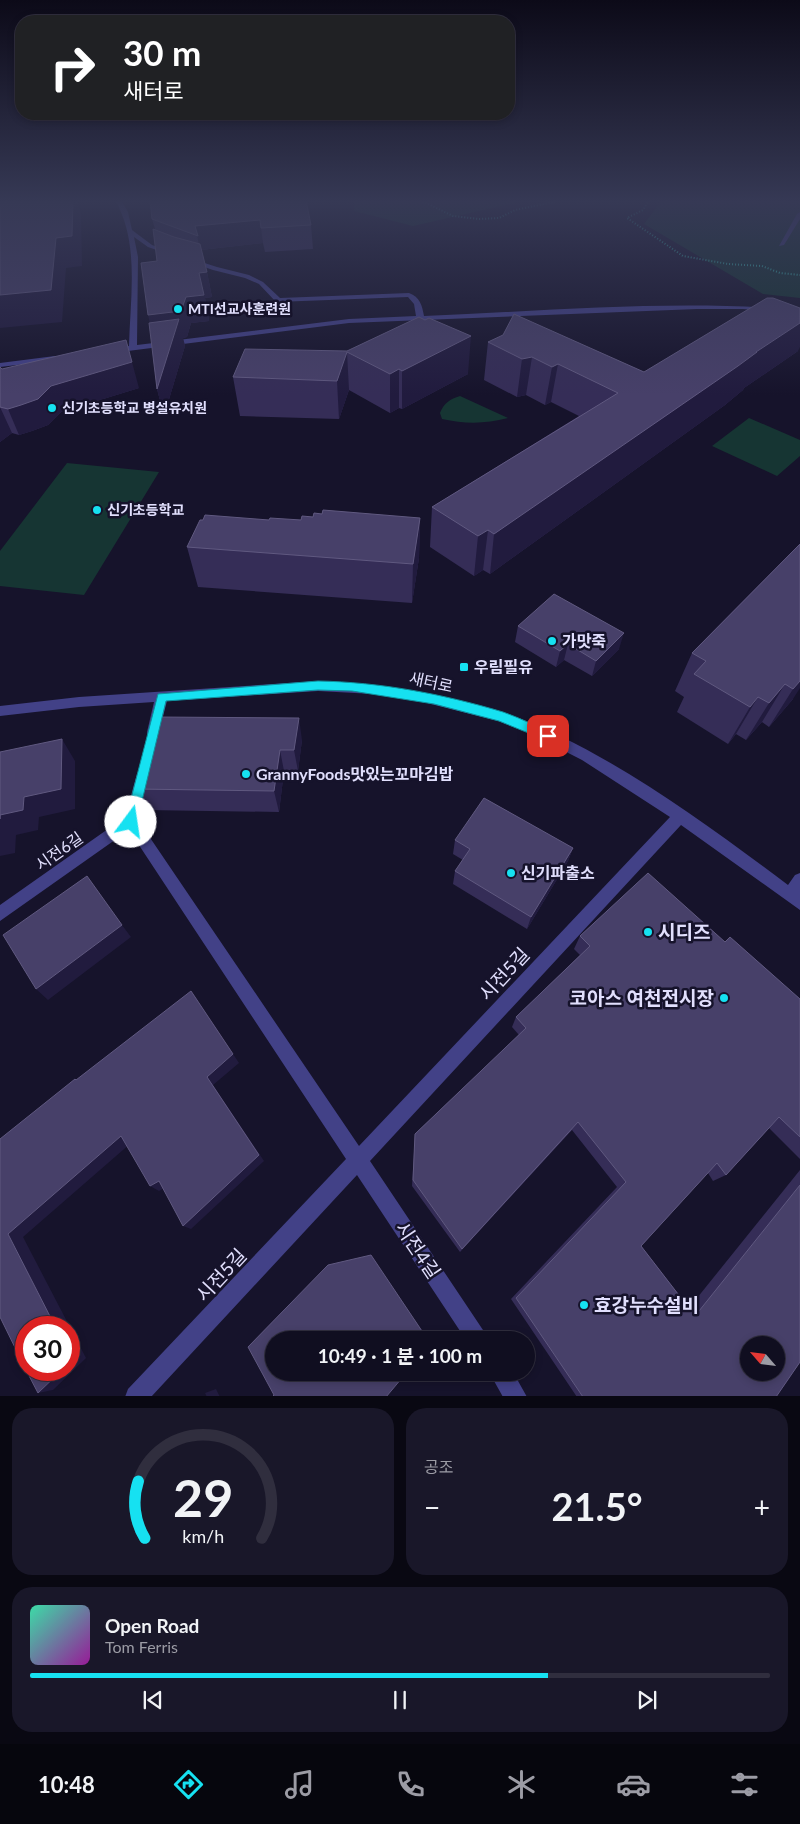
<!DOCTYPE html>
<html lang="ko">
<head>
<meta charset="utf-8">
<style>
  :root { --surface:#100e20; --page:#191729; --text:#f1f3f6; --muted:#9c9ca5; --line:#302e3e; --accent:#16e1f1 }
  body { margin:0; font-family:Lato,"Noto Sans KR",sans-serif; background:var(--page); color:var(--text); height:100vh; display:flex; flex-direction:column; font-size:19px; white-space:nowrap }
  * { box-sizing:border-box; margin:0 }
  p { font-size:16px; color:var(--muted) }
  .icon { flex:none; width:28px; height:28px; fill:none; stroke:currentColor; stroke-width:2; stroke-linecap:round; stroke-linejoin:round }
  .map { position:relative; height:1396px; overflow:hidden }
  .panel { display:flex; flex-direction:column; gap:12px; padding:12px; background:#090812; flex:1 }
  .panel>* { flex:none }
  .banner { position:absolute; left:15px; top:15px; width:500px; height:105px; border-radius:20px; box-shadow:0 2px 8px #0003,0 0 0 1px var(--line); background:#202124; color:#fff; overflow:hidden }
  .needle { width:32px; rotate:298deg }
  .controls { position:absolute; left:740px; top:1336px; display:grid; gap:10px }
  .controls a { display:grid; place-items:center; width:45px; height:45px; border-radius:50%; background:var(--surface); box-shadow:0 2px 8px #0003,0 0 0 1px var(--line); font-size:25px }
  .speed { position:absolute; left:15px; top:1316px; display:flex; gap:10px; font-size:25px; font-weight:700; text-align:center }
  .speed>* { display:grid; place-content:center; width:65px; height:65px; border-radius:50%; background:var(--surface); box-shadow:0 2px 8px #0003,0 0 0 1px var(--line); line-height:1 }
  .speed .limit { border:8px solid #d22; background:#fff; color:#111 }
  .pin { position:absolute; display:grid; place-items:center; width:42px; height:42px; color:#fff; margin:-21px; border-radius:10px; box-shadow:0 2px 8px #0006 }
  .me { position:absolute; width:55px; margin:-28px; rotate:14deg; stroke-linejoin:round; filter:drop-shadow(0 0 4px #0008) }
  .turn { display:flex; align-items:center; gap:18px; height:105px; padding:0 25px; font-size:22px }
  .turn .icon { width:65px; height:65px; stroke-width:2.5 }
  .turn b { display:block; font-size:35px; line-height:42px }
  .big { font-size:38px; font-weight:700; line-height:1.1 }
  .panel .card { flex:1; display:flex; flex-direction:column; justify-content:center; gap:8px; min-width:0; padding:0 18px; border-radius:20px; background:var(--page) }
  .panel .dial { align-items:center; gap:0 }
  .dial svg { height:130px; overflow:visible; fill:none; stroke:var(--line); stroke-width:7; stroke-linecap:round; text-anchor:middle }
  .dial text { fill:var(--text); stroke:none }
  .song { display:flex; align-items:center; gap:15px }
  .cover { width:60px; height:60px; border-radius:8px; background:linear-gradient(135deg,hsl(160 70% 55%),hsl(300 70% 35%)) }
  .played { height:5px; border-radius:2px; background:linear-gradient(90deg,var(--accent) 70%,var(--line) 70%) }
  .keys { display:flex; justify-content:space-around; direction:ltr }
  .heat { display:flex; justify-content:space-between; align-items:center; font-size:28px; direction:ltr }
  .panel .tiles { flex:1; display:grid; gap:12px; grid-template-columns:1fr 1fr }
  .card:last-child { grid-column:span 2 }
  .trip { position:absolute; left:265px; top:1331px; width:270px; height:50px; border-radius:25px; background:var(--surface); box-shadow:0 2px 8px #0003,0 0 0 1px var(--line); font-weight:700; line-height:50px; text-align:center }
  .dock { display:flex; height:80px; justify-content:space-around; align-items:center; background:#06060d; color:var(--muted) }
  .dock .icon { width:35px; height:35px }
  .dock .on { color:var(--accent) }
  .dock b { font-size:22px; color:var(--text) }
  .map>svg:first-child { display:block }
  .green { fill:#163533 }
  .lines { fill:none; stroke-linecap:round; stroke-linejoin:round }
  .path { stroke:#39b7ac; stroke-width:2; stroke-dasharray:1 2; stroke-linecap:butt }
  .minor { fill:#424187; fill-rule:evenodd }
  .wall { fill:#352d57 }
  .shaded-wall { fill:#211b3e }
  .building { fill:#474069; stroke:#605980; fill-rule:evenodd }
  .route { fill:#16e1f1; stroke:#0e929d }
  .poi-dot { fill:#16e1f1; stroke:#16132b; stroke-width:2 }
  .labels { text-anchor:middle; stroke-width:5; stroke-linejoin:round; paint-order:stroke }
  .far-poi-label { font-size:14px; font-weight:bold; fill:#e1dffd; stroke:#16132b; text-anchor:start }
  .poi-label { font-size:16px; font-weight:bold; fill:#e1dffd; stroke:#16132b; text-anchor:start }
  .street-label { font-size:16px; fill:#e1dffd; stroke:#16132b }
  .near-poi-label { font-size:19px; font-weight:bold; fill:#e1dffd; stroke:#16132b; text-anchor:start }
  .near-street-label { font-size:19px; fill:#e1dffd; stroke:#16132b }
</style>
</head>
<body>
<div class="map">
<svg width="800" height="1397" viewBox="0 0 800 1397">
  <rect width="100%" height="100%" fill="#16132b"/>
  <!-- green -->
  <path class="green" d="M354,200h173l-114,26 -59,-15z
    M662,200h138v98l-37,-4 -119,-70z
    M460,396l48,22c-23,6 -43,6 -66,1l-2,-6c4,-10 10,-14 20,-17z
    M749,418l51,22v16l-23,20 -65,-30z
    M67,463l92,9 -75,123 -84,-9v-35z"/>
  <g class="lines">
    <!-- path -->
    <path class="path" d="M420,200l33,16 26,3 20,-1 16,-8 48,-10
      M649,200l-6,10 -16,8 56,38 45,8 34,2 18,7 20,2"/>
    <!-- minor -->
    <path class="minor" d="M115,200h6l7,12 4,18 20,15 22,8 -3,2 -23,-8 -14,-10 4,20 -1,88 212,-26 67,-3 -2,-12 -6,-7 -132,5 -17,-18 -14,-6 -32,-8 -26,-9 -1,-1 3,-2 28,9 32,8 14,7 17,16 129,-5c11,4 13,12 15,23 125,-5 251,-17 376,-6v4l-57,-5h-46l-348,14 -237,30 -4,-2 1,-2 20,-3c1,-47 11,-103 -14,-146z
      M800,212v7l-16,26 -5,1 18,-32z
      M55,356l4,2 -1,2 -58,7v-4z
      M318,681c50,1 97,10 146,21 14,4 30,6 44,12 99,36 196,108 280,171l7,-10 5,-2v37l-119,-85 -311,336 115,172 4,7h-23l-109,-165 -206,222h-26l3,-8 218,-230 -217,-329 -129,91v-16l125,-88 12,-43 5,-2 5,2 2,4 -11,42 221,326 311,-329 -88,-57 -55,-28 -29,-11 -71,-18 -54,-9 -55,-3 -151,10 -8,31 -1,4 -5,1 -5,-1 -1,-4 7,-30 -75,5 -79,9v-10l79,-9z
      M489,1372h24l14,25h-24z"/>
  </g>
  <!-- wall -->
  <path class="wall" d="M152,219l159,6 2,24 -48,3 -2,-9 -62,7 6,22 5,25 -7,1 4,23 -18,2 -4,14 -4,1 2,8 -21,70 -7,-27 -7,-66 7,-62 -2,-32z
    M488,342l156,30 154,-21 -54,37 -1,2 -18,15 -235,169 -7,-4 -9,6 -44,-29 2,-40 147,-91 -28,-14 -6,3 -19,-10 -9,2 -33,-17z
    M347,351l121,23 -66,35 -3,-1 -9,5 -41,-23 -10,29 -99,-3 -7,-39z
    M0,367l2,2 137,19 -78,24 -13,13 -16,6 -13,4 -7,-2 -12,9z
    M313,517l107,1 -1,40 -7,45 -214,-16 -11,-40 82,-27h32z
    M800,544l-7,155 -24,28 -7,-5 -16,18 -10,-6 -8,10 -51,-32 7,-15 -9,-6 17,-38z
    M518,626l101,23 -27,27 -28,-16 -8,7 -41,-25z
    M302,740l-4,31h-14l-5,41 -133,-2 -10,-21z
    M455,840l118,8 -5,13 -41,68 -74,-45 2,-13 8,-11 -10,-6z
    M580,936l145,6 75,57v160l-31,-31 -43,47 -13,6 -5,-8 -67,73 48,62 111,-138v192l-24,35h-199l-66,-98 106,-112 -45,-57 -112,122 -48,-66 3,-52 104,-99 -7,-8 4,-10 64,-62 -6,-6z"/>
  <!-- shaded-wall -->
  <path class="shaded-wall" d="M73,200h4l4,14 1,52 -16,2 -4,54 -62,6v-33l56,-57z
    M260,220l3,23 -63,7 -5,-24z
    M207,272l5,25 -7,1 4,23 -18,2 -4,14 -4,1 2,8 -21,70 -7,-27 -3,-48 -6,-26 38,-18 13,-24z
    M800,323v24l-2,4 -54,37 -1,2 -18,15 -235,169 4,-40 262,-182z
    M471,336l-3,38 -66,35v-38z
    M126,340l13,48 -78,24 -13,13 -16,6 -13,4 -11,-26 43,-23z
    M347,352l2,38 -10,29 -2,-38z
    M532,357l-6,38 -9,2 5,-38z
    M558,364l-7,38 -6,3 7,-38z
    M399,369v39l-9,5v-39z
    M0,407l12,26 -12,9z
    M420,518l-1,40 -7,45 1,-39z
    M488,530l-5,40 -9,6 4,-40z
    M624,633l-5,16 -27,27 4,-15z
    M568,644l-4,16 -8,7 4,-16z
    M800,681v7l-7,11 -24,28 24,-38z
    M785,684l-23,38 -16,18 23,-37z
    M758,697l-22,37 -8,10 22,-37z
    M299,718l3,22 -4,31 -4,-21z
    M62,739l13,22v48l-36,8 -1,13 -22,5 -1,18 -15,3v-41l24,-18z
    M280,750l4,21 -5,41 -5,-21z
    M573,848l-5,13 -41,68 4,-12z
    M122,925l9,12 -83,63 -12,-11z
    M233,1054l6,9 -26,22 51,76 -73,68 -8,-3 24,-149z
    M121,1136l10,7 -108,94 63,121 -33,32 -15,3 24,-23h7v-42h-13l-48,-94z
    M159,1181l9,5 -9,5 -9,-5z
    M216,1389l4,8h-13l-2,-4z"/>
  <!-- building -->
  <path class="building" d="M0,200h73l-1,36 -16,2 -5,52 -51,5z
    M150,200h156l5,25 -50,3 -1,-8 -65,6 3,10 -46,-17z
    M153,229l21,8 26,7 7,28 -8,1 5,22 -18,2 -5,14 -33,4 -7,-52 16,-2z
    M767,298h6l27,10v15l-44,29h1l-19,14 -244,168 -6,-4 -10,6 -46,-29 186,-114 -60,-29 -6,3 -20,-10 -10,2 -34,-17 15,-7 11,-21 130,58z
    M419,317l6,3 4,-2 42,18 -69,35 -3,-2 -9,5 -43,-22 -10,29 -104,-4 12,-28 102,2z
    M179,319l-22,70 -8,-66z
    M126,340l6,22 -81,24 -13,13 -17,6 -13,4 -8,-2v-40l2,2z
    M323,510l97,8 -7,46 -226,-17 13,-27h3l2,-5 64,5 1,-2 31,2 1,-4 11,1 1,-4 8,1z
    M800,544v137l-7,8 -8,-5 -16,19 -11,-6 -8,10 -56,-33 12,-13 -14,-8z
    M554,594l70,39 -28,28 -28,-17 -8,7 -42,-25z
    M156,717l143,1 -5,32h-14l-6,41 -138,-2z
    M62,739l-1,50 -37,8 -1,13 -23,5v4v-67z
    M484,798l89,50 -42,69 -76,-46 15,-22 -15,-9z
    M648,873l77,69 5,-5 70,62v138l-21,-20 -53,58 -9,-12 -76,83 54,70 105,-131v177l-24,35h-193l-67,-99 110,-116 -48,-60 -116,127 -49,-69 2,-46 111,-106 -10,-11 74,-71 -10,-10zM749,1345h27v27h-27z
    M87,876l35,49 -86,64 -33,-54z
    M191,991l42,63 -26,23 52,78 -76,71 -24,-45 -9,5 -29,-50 -113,98 48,94h-30v42l-26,-53v-178l75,-60 1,1z
    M371,1255l57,85h-154v32h133l-21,25h-114l2,-2 -26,-48 80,-82z
    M69,1352l4,8 -4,3z
    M26,1370h36l-24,23z"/>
  <!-- sky -->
  <linearGradient id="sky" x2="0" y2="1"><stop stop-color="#0c0a18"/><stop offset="0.51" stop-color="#363955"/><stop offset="1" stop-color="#363955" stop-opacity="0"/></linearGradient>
  <rect width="800" height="395" fill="url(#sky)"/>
  <!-- route -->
  <path class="route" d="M318,681c62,1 125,13 185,31 17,6 33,14 49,21l2,3 -2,4 -4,1 -49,-20 -65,-17 -82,-13 -34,-1 -152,11 -29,121 -1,4 -5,1 -5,-1 -1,-4 33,-128z"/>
  <!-- markers -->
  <g class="poi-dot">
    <circle cx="178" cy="309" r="5"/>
    <circle cx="52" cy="408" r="5"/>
    <circle cx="97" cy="510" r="5"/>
    <circle cx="552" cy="641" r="5"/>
    <rect x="459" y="662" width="10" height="10" rx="2.5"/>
    <circle cx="246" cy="774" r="5"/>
    <circle cx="511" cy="873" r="5"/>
    <circle cx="648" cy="932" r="5"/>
    <circle cx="724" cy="998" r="5"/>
    <circle cx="584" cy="1305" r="5"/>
  </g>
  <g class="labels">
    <!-- far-poi labels -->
    <g class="far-poi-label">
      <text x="188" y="314">MTI선교사훈련원</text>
      <text x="62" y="413">신기초등학교 병설유치원</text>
      <text x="107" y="515">신기초등학교</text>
    </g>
    <!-- poi labels -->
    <g class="poi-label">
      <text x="562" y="647">가맛죽</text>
      <text x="474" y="673">우림필유</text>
      <text x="256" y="780">GrannyFoods맛있는꼬마김밥</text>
      <text x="521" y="879">신기파출소</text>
    </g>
    <!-- street labels -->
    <g class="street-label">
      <text transform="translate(431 682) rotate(12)" y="6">새터로</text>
      <text transform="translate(59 851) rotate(-35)" y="6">시전6길</text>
    </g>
    <!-- near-poi labels -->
    <g class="near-poi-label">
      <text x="658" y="939">시디즈</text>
      <text x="714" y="1005" text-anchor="end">코아스 여천전시장</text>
      <text x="594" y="1312">효강누수설비</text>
    </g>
    <!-- near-street labels -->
    <g class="near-street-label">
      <text transform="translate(504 974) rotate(-47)" y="7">시전5길</text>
      <text transform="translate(418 1250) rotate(56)" y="7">시전4길</text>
      <text transform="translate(221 1275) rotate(-47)" y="7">시전5길</text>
    </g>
  </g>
</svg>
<div class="controls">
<a><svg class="needle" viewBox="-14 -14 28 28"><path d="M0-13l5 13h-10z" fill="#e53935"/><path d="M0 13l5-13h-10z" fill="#9c9ca5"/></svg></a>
</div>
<div class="speed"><div class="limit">30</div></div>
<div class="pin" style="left:548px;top:736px;background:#d93025"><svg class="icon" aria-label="arrive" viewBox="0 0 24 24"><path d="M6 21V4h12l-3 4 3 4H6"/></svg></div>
<svg class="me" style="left:131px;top:822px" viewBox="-20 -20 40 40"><circle r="19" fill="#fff"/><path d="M0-13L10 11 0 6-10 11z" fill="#16e1f1"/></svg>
<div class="trip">10:49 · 1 분 · 100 m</div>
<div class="banner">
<div class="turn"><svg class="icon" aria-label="right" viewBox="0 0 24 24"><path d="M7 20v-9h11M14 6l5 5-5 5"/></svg><div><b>30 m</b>새터로</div></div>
</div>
</div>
<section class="panel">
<div class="tiles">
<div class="card dial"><svg viewBox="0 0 100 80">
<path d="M14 69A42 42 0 1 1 86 69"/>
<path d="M14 69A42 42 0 0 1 10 34" stroke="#16e1f1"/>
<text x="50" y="56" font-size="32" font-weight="700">29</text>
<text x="50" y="72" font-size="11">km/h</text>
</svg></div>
<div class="card"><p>공조</p>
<div class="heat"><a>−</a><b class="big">21.5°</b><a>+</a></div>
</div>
<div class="card">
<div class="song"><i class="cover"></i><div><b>Open Road</b><p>Tom Ferris</p></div></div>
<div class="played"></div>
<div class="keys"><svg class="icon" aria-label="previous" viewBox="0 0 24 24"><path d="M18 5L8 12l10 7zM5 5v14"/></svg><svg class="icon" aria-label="pause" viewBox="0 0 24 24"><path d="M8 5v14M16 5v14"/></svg><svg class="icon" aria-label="next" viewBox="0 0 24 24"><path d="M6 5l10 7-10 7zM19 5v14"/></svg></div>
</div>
</div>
</section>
<nav class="dock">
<b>10:48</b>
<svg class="icon on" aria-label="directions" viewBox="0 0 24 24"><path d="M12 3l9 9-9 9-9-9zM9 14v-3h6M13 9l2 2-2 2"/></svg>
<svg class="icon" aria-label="music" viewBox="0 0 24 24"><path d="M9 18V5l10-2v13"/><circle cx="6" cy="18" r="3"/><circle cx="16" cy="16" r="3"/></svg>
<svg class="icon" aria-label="phone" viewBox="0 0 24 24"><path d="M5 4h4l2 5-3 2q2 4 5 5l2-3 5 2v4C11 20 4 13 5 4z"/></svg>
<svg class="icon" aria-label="climate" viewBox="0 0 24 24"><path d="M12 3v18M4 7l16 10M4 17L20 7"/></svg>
<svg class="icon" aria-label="car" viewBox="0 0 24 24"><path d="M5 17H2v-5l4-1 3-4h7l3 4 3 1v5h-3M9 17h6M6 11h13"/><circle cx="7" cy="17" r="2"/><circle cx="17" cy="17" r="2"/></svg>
<svg class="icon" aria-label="filters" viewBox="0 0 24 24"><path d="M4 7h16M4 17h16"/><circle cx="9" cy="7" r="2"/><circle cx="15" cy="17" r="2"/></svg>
</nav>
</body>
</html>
